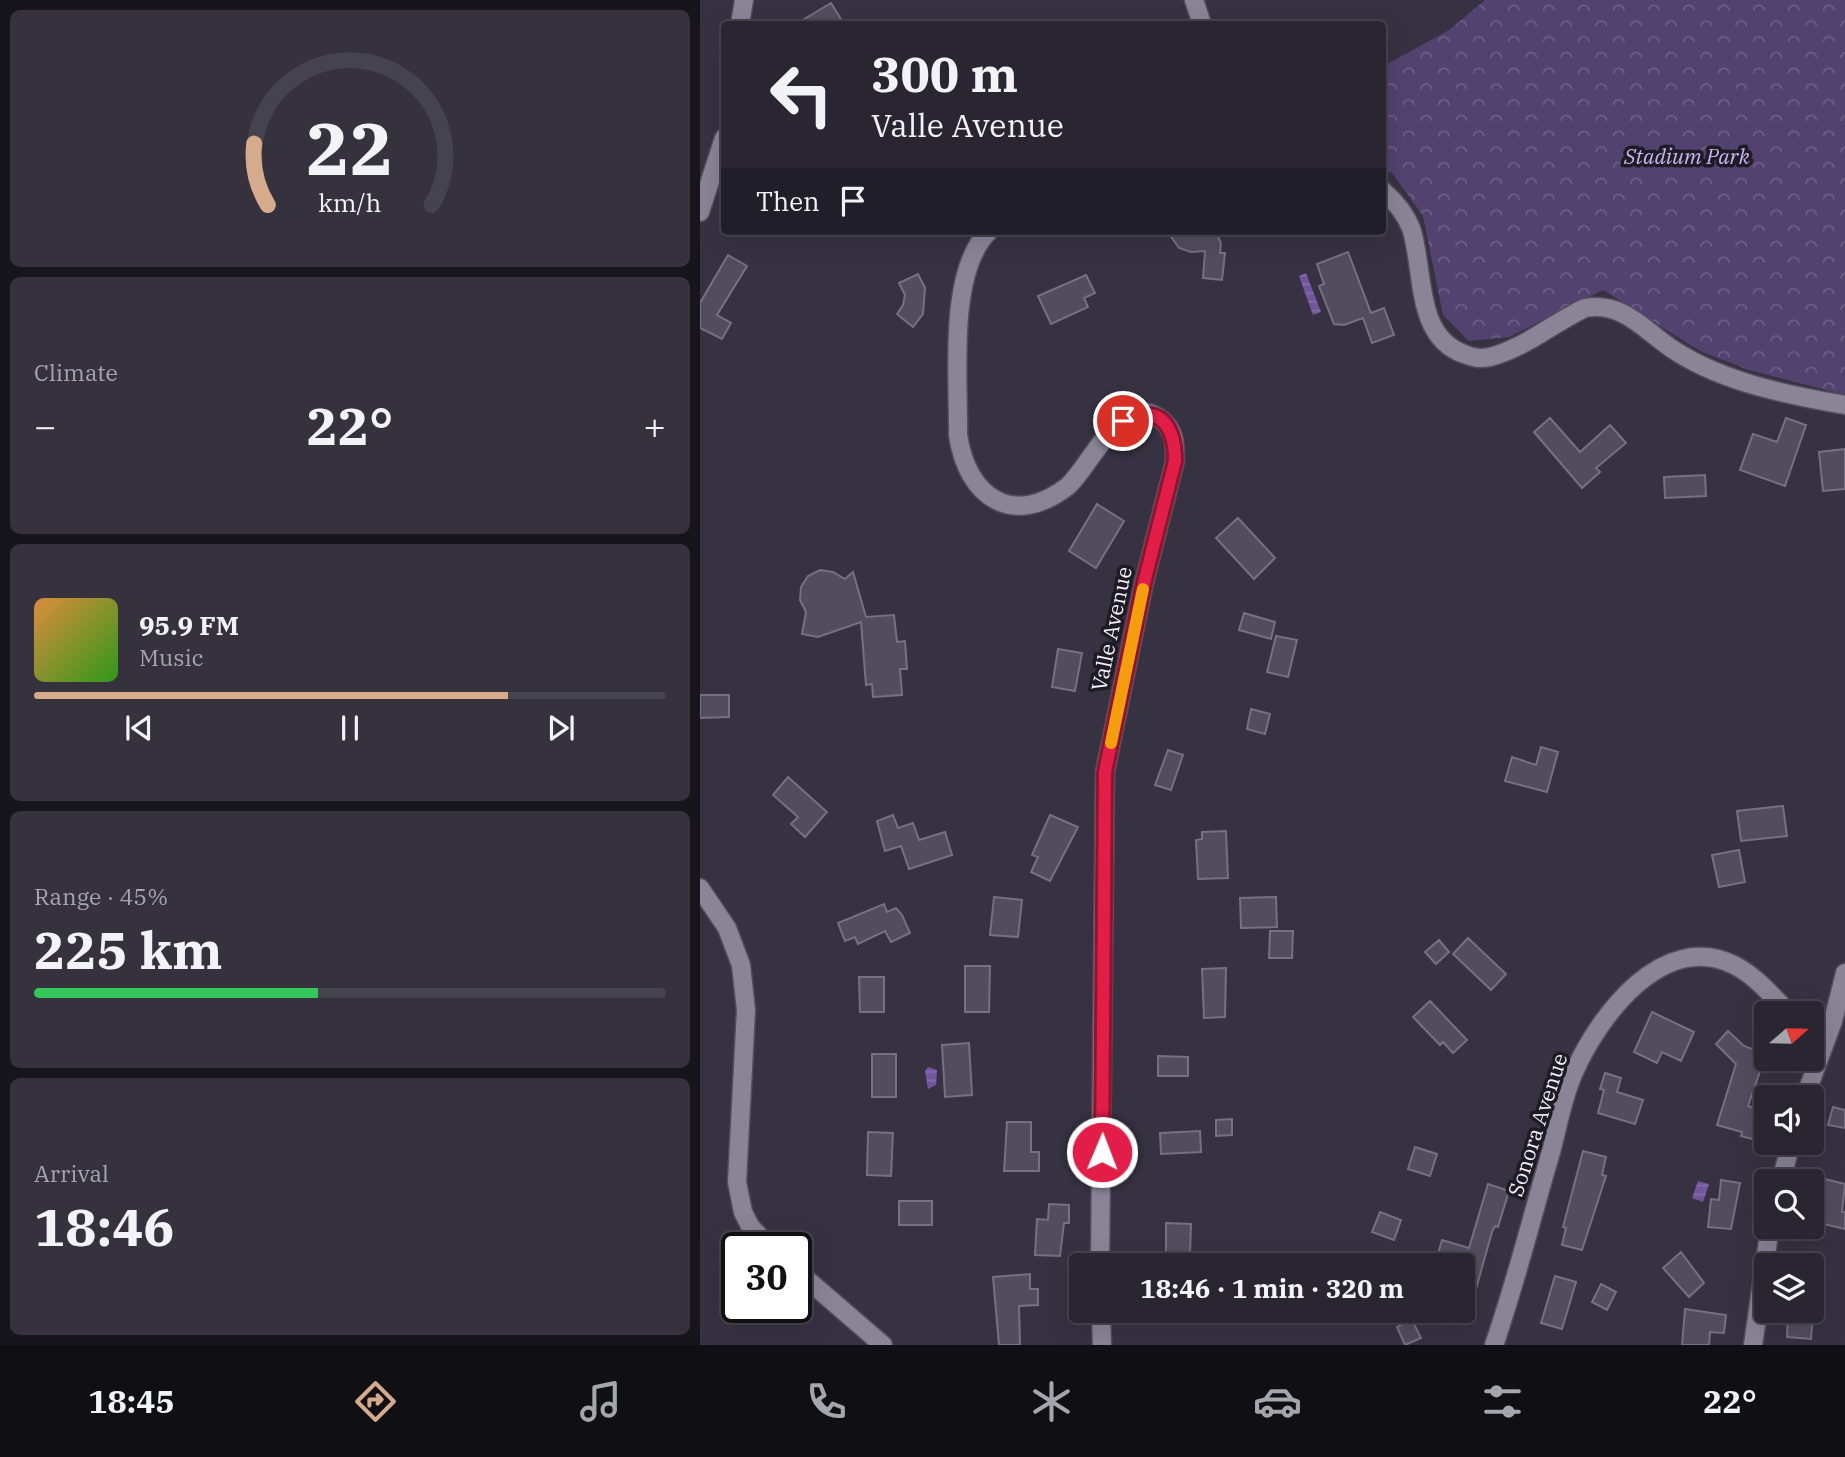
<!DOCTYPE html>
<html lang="en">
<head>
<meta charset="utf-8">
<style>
  :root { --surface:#292632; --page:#35323e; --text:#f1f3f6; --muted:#a5a5ac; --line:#45434d; --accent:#d6ab8b }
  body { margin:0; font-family:"IBM Plex Serif",serif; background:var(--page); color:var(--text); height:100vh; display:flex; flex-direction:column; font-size:26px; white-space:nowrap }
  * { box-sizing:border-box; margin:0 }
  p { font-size:23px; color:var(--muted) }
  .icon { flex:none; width:38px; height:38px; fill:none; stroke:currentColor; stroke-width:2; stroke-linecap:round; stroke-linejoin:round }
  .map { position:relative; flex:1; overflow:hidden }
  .drawer { display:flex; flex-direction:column; gap:10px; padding:10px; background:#17151c; width:700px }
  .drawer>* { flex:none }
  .banner { position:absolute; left:21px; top:21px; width:665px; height:214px; border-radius:7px; box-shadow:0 7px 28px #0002,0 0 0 2px var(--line); background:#292632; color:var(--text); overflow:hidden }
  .needle { width:46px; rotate:70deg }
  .fabs { position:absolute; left:1054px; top:1001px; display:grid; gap:14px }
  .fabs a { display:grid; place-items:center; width:70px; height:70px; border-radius:7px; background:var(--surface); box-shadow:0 7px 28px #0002,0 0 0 2px var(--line); font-size:35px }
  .speed { position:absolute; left:21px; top:1232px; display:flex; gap:14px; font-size:35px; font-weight:700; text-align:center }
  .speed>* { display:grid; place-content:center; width:91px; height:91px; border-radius:50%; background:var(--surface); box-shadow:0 7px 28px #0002,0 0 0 2px var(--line); line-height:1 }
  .speed .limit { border:4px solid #111; border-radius:10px; background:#fff; color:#111 }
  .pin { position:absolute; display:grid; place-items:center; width:60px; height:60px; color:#fff; margin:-30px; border:4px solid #fff; border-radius:50%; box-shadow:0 2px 7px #0007 }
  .me { position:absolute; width:77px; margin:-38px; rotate:1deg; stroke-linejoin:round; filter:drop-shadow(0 0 5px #0008) }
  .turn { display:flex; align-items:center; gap:24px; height:147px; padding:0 35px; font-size:32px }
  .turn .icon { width:91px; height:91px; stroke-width:2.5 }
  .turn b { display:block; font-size:49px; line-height:60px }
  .then { display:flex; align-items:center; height:66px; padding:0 35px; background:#0003; gap:14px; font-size:26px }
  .big { font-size:52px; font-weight:700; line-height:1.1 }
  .drawer .widget { flex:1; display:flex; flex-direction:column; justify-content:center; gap:10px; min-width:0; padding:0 24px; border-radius:10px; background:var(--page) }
  .drawer .dial { align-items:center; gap:0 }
  .dial svg { height:182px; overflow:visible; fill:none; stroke:var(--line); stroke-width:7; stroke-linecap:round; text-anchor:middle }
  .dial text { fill:var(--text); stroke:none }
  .song { display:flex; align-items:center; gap:21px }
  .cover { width:84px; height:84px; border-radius:10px; background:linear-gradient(135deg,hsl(30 70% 55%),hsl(110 70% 35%)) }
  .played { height:7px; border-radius:4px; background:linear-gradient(90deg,var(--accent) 75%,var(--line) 75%) }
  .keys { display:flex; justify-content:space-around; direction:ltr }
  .heat { display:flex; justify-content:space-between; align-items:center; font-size:38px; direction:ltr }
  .charge { height:10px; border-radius:5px; background:linear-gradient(90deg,#34c759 45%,var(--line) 0) }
  .trip { position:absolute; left:369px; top:1253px; width:406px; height:70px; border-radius:7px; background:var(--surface); box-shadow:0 7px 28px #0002,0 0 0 2px var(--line); font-weight:700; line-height:70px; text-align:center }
  .tab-bar { display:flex; height:112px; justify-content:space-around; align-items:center; background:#100f14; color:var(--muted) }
  .tab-bar .icon { width:49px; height:49px }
  .tab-bar .on { color:var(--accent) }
  .tab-bar b { font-size:32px; color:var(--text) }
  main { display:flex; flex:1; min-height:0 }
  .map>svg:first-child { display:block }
  .park { fill:url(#park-crowns) }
  .water { fill:url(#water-rules) }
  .building { fill:#524c5e; stroke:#757082; stroke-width:2 }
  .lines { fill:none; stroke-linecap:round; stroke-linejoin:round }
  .minor-casing { stroke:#524e5b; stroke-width:21 }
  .minor { stroke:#8a8497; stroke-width:18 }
  .route-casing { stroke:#92132f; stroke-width:18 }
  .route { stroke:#e11d48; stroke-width:12 }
  .slow { stroke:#f59e0b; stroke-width:12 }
  .labels { text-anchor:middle; stroke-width:7; stroke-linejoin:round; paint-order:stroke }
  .park-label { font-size:21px; font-style:italic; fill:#c9b5f3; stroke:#1d1b23 }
  .street-label { font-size:21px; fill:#f5f2fd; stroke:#1d1b23 }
</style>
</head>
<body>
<main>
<section class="drawer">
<div class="widget dial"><svg viewBox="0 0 100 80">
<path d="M14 69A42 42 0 1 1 86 69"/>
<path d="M14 69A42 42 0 0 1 8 42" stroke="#d6ab8b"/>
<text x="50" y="56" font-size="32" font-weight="700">22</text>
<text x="50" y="72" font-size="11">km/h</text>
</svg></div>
<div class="widget"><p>Climate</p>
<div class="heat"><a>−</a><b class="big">22°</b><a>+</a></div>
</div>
<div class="widget">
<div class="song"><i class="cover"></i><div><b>95.9 FM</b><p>Music</p></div></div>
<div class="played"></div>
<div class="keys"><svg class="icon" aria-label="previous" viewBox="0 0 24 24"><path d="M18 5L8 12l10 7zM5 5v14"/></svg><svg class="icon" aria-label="pause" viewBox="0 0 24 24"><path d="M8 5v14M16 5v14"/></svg><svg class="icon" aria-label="next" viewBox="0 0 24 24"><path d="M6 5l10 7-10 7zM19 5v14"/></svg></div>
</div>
<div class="widget"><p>Range · 45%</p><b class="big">225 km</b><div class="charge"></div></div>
<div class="widget"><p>Arrival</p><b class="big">18:46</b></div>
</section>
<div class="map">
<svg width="1145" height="1345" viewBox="0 0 1145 1345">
  <defs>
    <pattern id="park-crowns" width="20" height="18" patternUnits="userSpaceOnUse" patternTransform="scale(1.75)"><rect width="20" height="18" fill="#52426f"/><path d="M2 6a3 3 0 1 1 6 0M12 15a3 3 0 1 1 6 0" fill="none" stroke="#6c5e84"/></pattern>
    <pattern id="water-rules" width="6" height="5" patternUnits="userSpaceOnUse" patternTransform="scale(1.75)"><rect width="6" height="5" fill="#71559f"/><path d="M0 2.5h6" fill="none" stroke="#866ead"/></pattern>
  </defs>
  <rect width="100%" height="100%" fill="#373242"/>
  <!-- park -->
  <path class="park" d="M785,0h360v395l-96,-25 -49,-19 -97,-61 -94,47 -40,4 -26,-26 -20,-99 -31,-43 -9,-3 -1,-103 67,-37z"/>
  <!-- water -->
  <path class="water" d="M606,273l15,39 -8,3 -14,-39z
    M228,1067l9,3 -1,15 -8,4 -3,-18z
    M998,1181l11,3 -6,18 -11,-4z"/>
  <!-- building -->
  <path class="building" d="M131,3l13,21h-48z
    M467,231h48l6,12 -1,10h5l-3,27 -19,-2 2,-27 -14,1 -12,-4z
    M648,252l23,61 13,-5 10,27 -22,8 -9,-25 -19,7 -10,-1 -15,-38 5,-2 -7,-20z
    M28,255l19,11 -30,49 14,8 -9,16 -22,-11v-25z
    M218,274l7,14 -2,26 -10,13 -16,-13 6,-9 2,-10 -6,-12z
    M386,275l9,18 -11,5 4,9 -37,17 -13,-28z
    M850,418l30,34 30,-27 16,18 -30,25 4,4 -18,16 -48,-56z
    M1086,418l20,7 -21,61 -45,-16 13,-36 24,8z
    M1145,449v40l-22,2 -4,-39z
    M1005,475l1,21 -41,2 -1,-21z
    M397,504l27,17 -28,47 -27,-17z
    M538,518l37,40 -21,21 -38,-41z
    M120,570l13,2 12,7 8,-7 13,45 28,-2 3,27 8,-1 2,28h-7l2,26 -29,2 -1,-13 -6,1 -5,-63 -43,15 -16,-3 4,-22 -6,-12 1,-13 7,-11z
    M544,613l31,9 -4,17 -32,-9z
    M576,636l21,4 -9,37 -21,-5z
    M358,649l24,4 -7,38 -23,-4z
    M0,695h29v22l-29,1z
    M551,709l19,5 -5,20 -18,-5z
    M841,747l17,5 -11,40 -42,-11 7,-24 24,8z
    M468,750l15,5 -12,35 -16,-5z
    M88,777l39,35 -22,25 -14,-13 7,-7 -25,-22z
    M1083,806l4,30 -46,5 -4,-30z
    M193,815l5,13 15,-5 6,17 26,-8 7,23 -43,14 -8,-23 -16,5 -8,-30z
    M350,815l28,12 -28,54 -19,-9 7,-15 -6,-2z
    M526,831l2,47 -30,1 -2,-39 6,-1v-7z
    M1039,850l6,32 -26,5 -7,-32z
    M294,897l28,3 -4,37 -28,-2z
    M576,897l1,30 -36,1 -1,-30z
    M184,904l3,8 9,-4 6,7 8,18 -19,9 -6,-11 -27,13 -3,-7 -10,4 -7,-18z
    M570,931h23l-1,27h-23z
    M768,938l38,36 -15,16 -38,-36z
    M739,940l10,12 -13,12 -11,-12z
    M265,966h25l-1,46h-24z
    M526,968l-1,49 -21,1 -2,-49z
    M159,977h25v35h-24z
    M730,1001l37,39 -14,13 -10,-11 -3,3 -27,-28z
    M952,1012l42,20 -13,29 -19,-9 -5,11 -23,-11z
    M1028,1031l16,15 22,8 -18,52 16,5 -8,29 -15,-4 1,-4 -25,-7 19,-61 -20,-20z
    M269,1043l3,52 -27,2 -3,-52z
    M172,1054h24v43h-24z
    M458,1056l30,1v19h-30z
    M905,1073l16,5 -4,14 26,8 -8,24 -37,-11 6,-23 -4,-1z
    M1133,1107l12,3v18l-17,-3z
    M532,1119v16l-16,1v-16z
    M307,1122h24v30h8v19h-35z
    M500,1131l1,21 -40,2 -1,-21z
    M168,1132l25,1 -2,43 -24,-1z
    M715,1147l22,7 -7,22 -22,-7z
    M883,1151l23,6 -4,18 4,1 -24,74 -20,-5 4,-17 -3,-1z
    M1117,1177l28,7 -3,28h3v17l-30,-7 2,-7 -6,-2v-13z
    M1021,1180l19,3 -9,46 -23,-2 3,-28 8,1z
    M788,1184l21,7 -11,36 -3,-1 -3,6 -25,89h-4v-56h-28l7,-25 27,8z
    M199,1201h33v24h-33z
    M349,1204l20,1v18h-5l-4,33 -25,-1 2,-36 11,1z
    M680,1212l21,8 -7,20 -22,-8z
    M466,1223l25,1 -1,30 -24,1z
    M981,1252l23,31 -15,14 -26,-29z
    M330,1274v15h8v16l-19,1 1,39h-21l-6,-68z
    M855,1276l21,6 -14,47 -21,-6z
    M901,1284l15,8 -9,18 -15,-8z
    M985,1309l41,6 -2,18 -14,-1 -1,13h-27z
    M1088,1311h25l-2,28 -24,-2z
    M712,1320l9,18 -16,7 -8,-18z"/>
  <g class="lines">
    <defs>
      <path id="minor" d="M494,0l8,24
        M40,24l4,-24
        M682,190c13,11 23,23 29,38 14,42 3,108 53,126 10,4 16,5 26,3 35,-9 63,-34 95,-49 40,-7 61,25 92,44 49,31 112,43 168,53
        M0,212l24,-74
        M289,231c-42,41 -30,148 -31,204 9,62 55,94 110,51 21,-18 53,-94 91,-68 16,11 16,26 16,43l-31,122 -39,189 -5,493
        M0,888l27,40 14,37 5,45 -9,172 6,30 7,14 20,22
        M1105,1097l28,-76 12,-48
        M1081,1181l10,-38
        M96,1270l87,75
        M401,1311l1,34
        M794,1345c22,-63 38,-129 57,-193 7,-26 12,-57 24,-82 25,-55 88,-140 159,-105 22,11 38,31 55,48
        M1053,1345l17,-118"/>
    </defs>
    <!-- minor casing -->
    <use href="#minor" class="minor-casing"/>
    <!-- minor -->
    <use href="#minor" class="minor"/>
  </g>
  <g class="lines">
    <defs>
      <path id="route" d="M402,1152l3,-380 39,-189 31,-122c0,-35 -15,-58 -52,-40"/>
    </defs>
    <!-- route casing -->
    <use href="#route" class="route-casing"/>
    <!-- route -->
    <use href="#route" class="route"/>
    <!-- slow -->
    <path class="slow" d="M411,743l32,-154"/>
  </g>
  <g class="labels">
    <!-- park labels -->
    <g class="park-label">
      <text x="987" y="164">Stadium Park</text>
    </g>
    <!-- street labels -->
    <g class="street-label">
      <text transform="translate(412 629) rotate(-78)" y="7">Valle Avenue</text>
      <text transform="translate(838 1125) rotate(-72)" y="7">Sonora Avenue</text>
    </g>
  </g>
</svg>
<div class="fabs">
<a><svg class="needle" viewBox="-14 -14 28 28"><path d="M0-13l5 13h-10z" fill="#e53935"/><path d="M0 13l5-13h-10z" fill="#a5a5ac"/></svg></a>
<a><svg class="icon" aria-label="sound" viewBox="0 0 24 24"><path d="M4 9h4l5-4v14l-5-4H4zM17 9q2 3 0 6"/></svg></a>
<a><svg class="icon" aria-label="search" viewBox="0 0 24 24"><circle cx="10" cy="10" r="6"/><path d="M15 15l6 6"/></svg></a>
<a><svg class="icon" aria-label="layers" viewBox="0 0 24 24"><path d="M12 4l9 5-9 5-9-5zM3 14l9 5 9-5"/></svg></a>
</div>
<div class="speed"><div class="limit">30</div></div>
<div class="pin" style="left:423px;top:421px;background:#d93025"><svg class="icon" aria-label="arrive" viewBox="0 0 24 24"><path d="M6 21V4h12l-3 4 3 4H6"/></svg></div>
<svg class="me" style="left:402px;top:1152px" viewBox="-20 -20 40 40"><circle r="17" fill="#e11d48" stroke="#fff" stroke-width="3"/><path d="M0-11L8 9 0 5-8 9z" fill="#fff"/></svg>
<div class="trip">18:46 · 1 min · 320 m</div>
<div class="banner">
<div class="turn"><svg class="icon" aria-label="left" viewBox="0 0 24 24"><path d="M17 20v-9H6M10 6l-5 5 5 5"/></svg><div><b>300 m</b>Valle Avenue</div></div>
<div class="then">Then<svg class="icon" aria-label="arrive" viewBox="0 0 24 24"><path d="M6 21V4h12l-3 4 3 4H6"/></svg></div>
</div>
</div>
</main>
<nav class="tab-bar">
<b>18:45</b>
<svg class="icon on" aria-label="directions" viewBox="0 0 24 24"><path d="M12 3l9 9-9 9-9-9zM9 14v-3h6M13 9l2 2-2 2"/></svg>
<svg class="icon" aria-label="music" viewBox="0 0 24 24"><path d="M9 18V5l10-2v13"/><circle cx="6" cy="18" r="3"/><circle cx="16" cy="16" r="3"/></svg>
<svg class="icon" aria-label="phone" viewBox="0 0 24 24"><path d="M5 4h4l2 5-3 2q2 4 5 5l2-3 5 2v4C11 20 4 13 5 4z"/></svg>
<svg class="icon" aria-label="climate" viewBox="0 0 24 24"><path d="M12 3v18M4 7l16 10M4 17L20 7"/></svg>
<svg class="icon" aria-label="car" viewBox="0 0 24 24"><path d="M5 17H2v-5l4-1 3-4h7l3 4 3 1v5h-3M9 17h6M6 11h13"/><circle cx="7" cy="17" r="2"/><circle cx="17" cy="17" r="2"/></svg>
<svg class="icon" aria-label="filters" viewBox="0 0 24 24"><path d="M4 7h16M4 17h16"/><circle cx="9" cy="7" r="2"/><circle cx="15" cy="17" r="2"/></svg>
<b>22°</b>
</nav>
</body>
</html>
